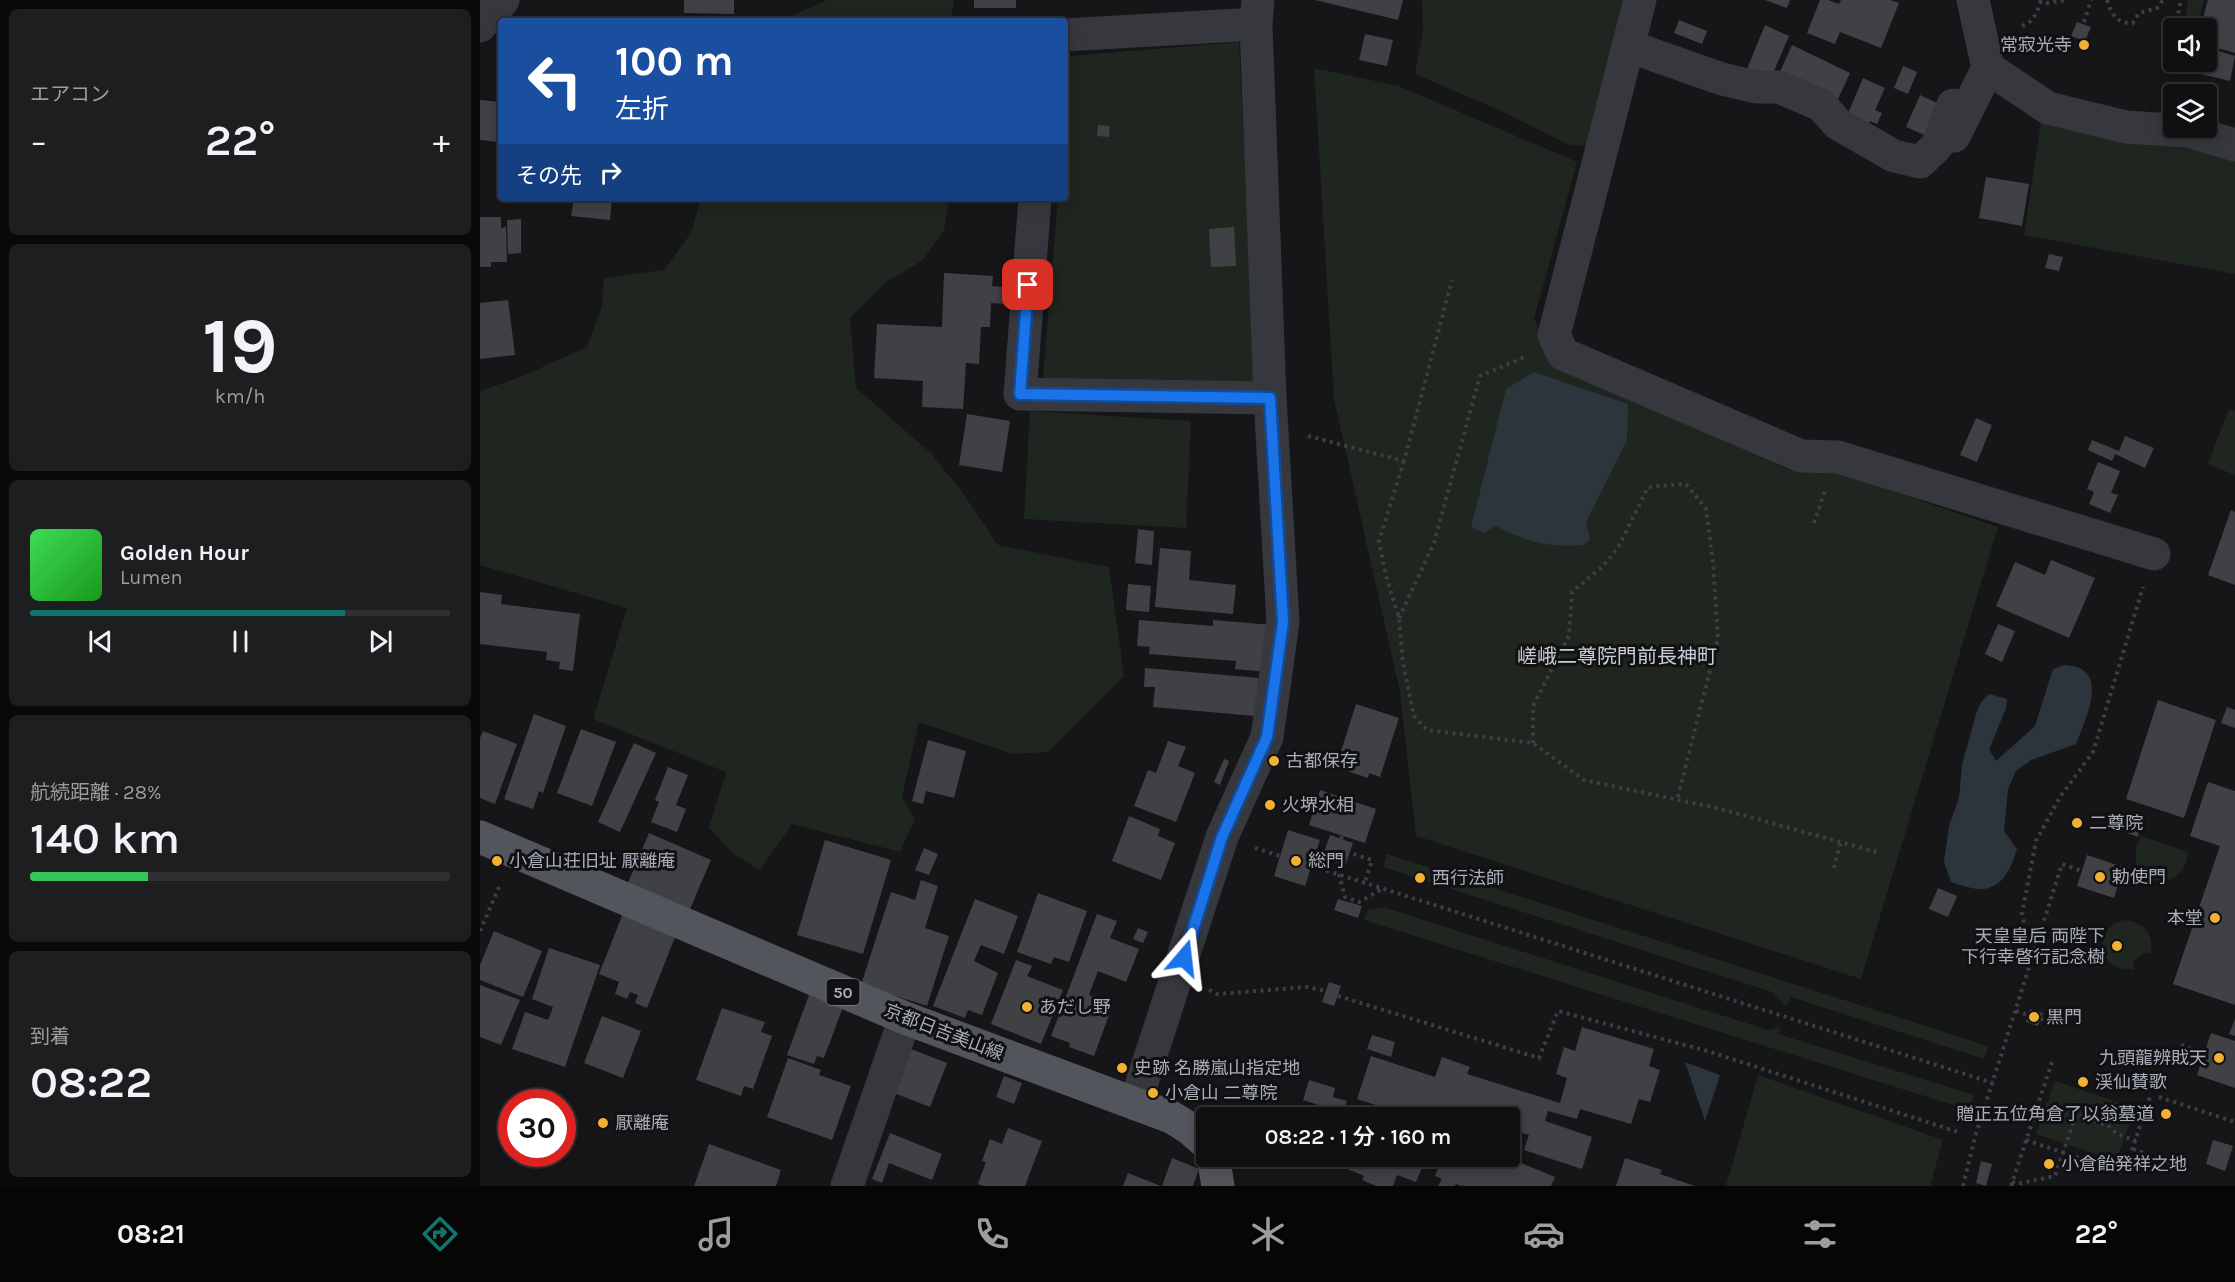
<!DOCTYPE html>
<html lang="ja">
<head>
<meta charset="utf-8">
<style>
  :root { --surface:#101012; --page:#1e1e20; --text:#f1f3f6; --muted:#9c9d9f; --line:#303032; --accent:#0f766e }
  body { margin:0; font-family:Karla,"Noto Sans JP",sans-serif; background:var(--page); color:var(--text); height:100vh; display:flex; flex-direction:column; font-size:22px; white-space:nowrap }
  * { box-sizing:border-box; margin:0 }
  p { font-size:20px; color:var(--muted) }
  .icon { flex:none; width:33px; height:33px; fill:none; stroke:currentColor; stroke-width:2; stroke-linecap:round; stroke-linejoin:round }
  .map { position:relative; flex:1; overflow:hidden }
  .sheet { display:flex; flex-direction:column; gap:9px; padding:9px; background:#09090a; width:480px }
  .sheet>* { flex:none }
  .banner { position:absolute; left:18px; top:18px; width:570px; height:183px; border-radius:6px; box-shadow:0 3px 15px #0003,0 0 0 2px var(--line); background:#1a4fa0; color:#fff; overflow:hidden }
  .controls { position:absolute; left:1683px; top:18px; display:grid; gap:12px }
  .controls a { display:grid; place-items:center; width:54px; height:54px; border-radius:6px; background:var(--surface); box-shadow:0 3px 15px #0003,0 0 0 2px var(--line); font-size:30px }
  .speed { position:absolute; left:18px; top:1089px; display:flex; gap:12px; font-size:30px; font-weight:700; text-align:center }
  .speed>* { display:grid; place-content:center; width:78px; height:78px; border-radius:50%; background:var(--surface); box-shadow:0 3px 15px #0003,0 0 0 2px var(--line); line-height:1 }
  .speed .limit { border:9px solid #d22; background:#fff; color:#111 }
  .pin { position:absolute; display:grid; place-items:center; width:51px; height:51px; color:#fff; margin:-26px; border-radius:12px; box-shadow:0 3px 9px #0006 }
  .me { position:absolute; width:66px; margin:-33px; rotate:17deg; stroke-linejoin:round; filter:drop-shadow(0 0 4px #0008) }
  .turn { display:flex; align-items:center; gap:21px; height:126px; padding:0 18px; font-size:27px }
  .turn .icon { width:78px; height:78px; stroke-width:2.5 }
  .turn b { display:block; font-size:42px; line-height:51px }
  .then { display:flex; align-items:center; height:57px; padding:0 18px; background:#0003; gap:12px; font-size:22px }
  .big { font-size:45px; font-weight:600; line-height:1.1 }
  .sheet .widget { flex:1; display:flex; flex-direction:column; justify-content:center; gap:9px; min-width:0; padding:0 21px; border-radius:9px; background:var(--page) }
  .sheet .dial { align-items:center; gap:0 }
  .dial b { font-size:78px; line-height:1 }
  .song { display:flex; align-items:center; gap:18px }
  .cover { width:72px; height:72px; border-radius:9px; background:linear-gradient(135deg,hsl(130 70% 55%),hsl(120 70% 35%)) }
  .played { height:6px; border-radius:3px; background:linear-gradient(90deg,var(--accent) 75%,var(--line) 75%) }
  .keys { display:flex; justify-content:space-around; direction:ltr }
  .heat { display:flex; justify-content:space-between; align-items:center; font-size:33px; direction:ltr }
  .charge { height:9px; border-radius:4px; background:linear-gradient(90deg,#34c759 28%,var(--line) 0) }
  .trip { position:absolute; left:716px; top:1107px; width:324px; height:60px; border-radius:6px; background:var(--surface); box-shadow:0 3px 15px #0003,0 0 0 2px var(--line); font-weight:600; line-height:60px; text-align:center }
  .dock { display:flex; height:96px; justify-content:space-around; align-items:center; background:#060607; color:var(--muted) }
  .dock .icon { width:42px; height:42px }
  .dock .on { color:var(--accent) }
  .dock b { font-size:27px; color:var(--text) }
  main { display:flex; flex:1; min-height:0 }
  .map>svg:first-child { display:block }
  .green { fill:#1e261f }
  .water { fill:#2c353c }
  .building { fill:#404145 }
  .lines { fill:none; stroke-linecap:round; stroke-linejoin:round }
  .path { stroke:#3d3f44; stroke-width:4; stroke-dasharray:3 4.5; stroke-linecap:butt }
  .minor { stroke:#37383d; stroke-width:33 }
  .major { stroke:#53555c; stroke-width:33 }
  .route-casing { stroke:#114b97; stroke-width:15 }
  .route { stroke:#1a73e8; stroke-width:10 }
  .poi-dot { fill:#f2b134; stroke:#111113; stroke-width:2 }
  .labels { text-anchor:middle; stroke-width:6; stroke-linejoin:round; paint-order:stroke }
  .shield { fill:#111113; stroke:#7b7e86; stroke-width:1.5 }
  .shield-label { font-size:16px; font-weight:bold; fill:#a8adb8 }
  .poi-label { font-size:18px; fill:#a8adb8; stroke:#111113; text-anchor:start }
  .street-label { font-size:18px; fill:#a8adb8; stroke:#111113 }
  .neighbourhood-label { font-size:20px; fill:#c9ccd4; stroke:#111113 }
</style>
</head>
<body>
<main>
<section class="sheet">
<div class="widget"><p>エアコン</p>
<div class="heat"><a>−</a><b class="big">22°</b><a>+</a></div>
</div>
<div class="widget dial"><b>19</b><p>km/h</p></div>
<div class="widget">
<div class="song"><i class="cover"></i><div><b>Golden Hour</b><p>Lumen</p></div></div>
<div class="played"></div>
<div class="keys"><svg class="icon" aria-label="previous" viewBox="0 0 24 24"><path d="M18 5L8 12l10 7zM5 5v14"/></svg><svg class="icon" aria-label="pause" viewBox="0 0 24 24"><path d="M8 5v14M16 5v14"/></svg><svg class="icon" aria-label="next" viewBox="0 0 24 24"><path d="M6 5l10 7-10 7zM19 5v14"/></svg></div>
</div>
<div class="widget"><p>航続距離 · 28%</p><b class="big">140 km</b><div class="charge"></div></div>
<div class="widget"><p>到着</p><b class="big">08:22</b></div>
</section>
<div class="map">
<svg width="1755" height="1186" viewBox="0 0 1755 1186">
  <rect width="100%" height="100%" fill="#161618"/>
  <!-- green -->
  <path class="green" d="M347,0h127l-3,21h-171z
    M942,0h222l-47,148 -30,-4 -64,-32 -88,-38 8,-43z
    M1708,0h16l-7,28h-13z
    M759,42l16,340 -212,-3 15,-181h7v-94l4,-48z
    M834,68l85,18 178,76 -43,157 24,49 232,102 35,-2 173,59 -137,452 -445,-143 -16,-144 -66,-293z
    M1561,122l140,23 54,15v114l-211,-39z
    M221,198h249l-6,32 -21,30 -38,23 -35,35 6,70 75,65 31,39 36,53 111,22 15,109 -76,76 -36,2 -93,-32 -17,75 13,22 -15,33 -108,-28 -32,46 -27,-17 -24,-25 17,-56 -133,-53 34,-111 -147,-43v-174l38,-13 69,-31 15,-41 2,-28 60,-8 27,-37z
    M1749,409l6,2v64l-27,-11z
    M550,411l161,10 -5,107 -162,-9z
    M1661,836l47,16c-2,37 -48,38 -52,7 -2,-8 2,-16 5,-23z
    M907,854l601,192 -4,13 -193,-62 -5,10 -14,-15 -389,-125z
    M903,907l385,123 13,-3 -3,7 196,61 -5,15 -605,-190 4,-10z
    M1643,920c21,2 31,13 28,34l-6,-2 -12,9 1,9c-4,-1 -10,0 -14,-2 -19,-5 -23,-30 -9,-42 3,-3 8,-4 12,-6z
    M1278,1075l185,65 -13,46h-204z
    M1575,1081l80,27 -19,53 -80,-27z"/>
  <!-- water -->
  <path class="water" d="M1054,372l94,32 -1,36 -41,82 4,17 -6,6c-34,3 -58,-3 -88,-19l-12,7 -13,-6 35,-138z
    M1584,665c48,2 22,52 12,79l-45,16 -15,11 -8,18 -4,42 13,18c-5,18 -15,41 -37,40 -9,0 -20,-4 -29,-7l-7,-20 5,-36 10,-28 3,-33 14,-51 5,-12 8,-8 18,5 -1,9 -17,42 7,11 39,-35 18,-57z
    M1205,1062l35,13 -15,46z"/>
  <!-- building -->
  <path class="building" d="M204,0h50v14l-50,-1z
    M494,0h42v8h-42z
    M835,0h88l-5,20z
    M1285,0h25l-3,8z
    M1340,0h8l11,4 2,-4h49l9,3 -18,45 -41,-16 -5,12 -28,-11z
    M1728,0h27v53l-29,-8v-17h-6z
    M1199,20l28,11 -5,13 -28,-11z
    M1597,22l14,5 -6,14 -14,-5z
    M1285,25l24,11 -18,42 -24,-9z
    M885,34l28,6 -6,26 -28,-6z
    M1312,45l58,28 -17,37 -58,-27z
    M18,47h3v21h-2z
    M1728,48l27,8 -5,25 -29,-7 4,-12h1z
    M1423,66l14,6 -9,22 -14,-6z
    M1383,78l22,10 -10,22 7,3 -5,11 -7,-3 -5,11 -21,-9z
    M1440,95l21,10 -14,31 -21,-9z
    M0,100l21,2v62h-5l2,-22 -18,-2z
    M618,125l12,1 -1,11 -12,-1z
    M1506,177l43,7 -7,42 -43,-8z
    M94,198h38l-2,22 -39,-4z
    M0,217h21v11l5,-1 1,35h-16v5h-11z
    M41,219v34l-13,1 -1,-34z
    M754,227l2,39 -25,1 -2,-38z
    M1569,254l14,3 -4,14 -14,-3z
    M464,273l49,3 -1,10 14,1 -1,17 -14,-1 -1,24h-9l-2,37 -13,-1 -3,46 -41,-2 1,-26 -49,-3 3,-54 65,3z
    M28,300l7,55 -35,4v-56z
    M487,414l43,7 -8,51 -43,-7z
    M1496,418l16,7 -15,37 -17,-7z
    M1645,436l29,12 -9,20 -30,-14 -3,7 -24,-11 4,-10 27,11z
    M1618,462l22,9 -9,22 7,2 -8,18 -21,-9 5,-12 -7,-3z
    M1751,510l4,2v73l-27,-10z
    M658,529l16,2 -2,34 -17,-2z
    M680,548l31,3 -2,29 47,5 -3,29 -78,-7z
    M1571,560l44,18 -26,60 -73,-32 19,-44 30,13z
    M648,584l23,2 -2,26 -23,-2z
    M0,592l22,3 -1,9 79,10 -7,57 -14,-2 1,-7 -14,-2 1,-8 -67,-8z
    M659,620l74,6v-6l59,5 -5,47 -32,-3 1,-8 -87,-7 1,-7 -13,-1z
    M1518,624l17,7 -13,31 -17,-8z
    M665,668l114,10 -4,38 -102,-9 2,-20h-11z
    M1678,700l58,20 -32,98 -58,-19z
    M876,704l43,14 -19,59 -11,-4 -1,5 -32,-11z
    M1747,707l8,3v18l-14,-5z
    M54,714l32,12 -23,67 -4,-2 -6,18 -29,-10z
    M101,729l35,13 -24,64 -35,-13z
    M3,731l34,13 -22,60 -15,-6v-60z
    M448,740l38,11 -12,47 -28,-7 -3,13 -11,-3z
    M688,741l18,6 -8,19 17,7 -19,49 -42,-16 14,-36 8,3z
    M154,743l22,10 -36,79 -22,-10z
    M744,759l5,2 -9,24 -6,-3z
    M188,767l20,8 -12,30 10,4 -9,23 -26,-10 8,-20 -4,-2z
    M1728,782l27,9v214l-62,-21 47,-138 -30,-10z
    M840,790l56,19 -11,34 -56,-18z
    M649,816l31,13 -2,7 17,7 -14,37 -49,-19z
    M1648,820l13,5 -3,12 -14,-5z
    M808,830l32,10 -15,46 -31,-10z
    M169,833l62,27 -21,49 -62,-26z
    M850,835l23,8 -8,23 -23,-8z
    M345,840l66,20 -28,94 -66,-19z
    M444,848l14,6 -9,21 -14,-5z
    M1607,855l36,12 -9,31 -37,-12z
    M441,880l17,6 -13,42 24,8 -22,70 -66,-21 30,-93 24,8z
    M1458,888l19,8 -9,21 -19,-8z
    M558,893l49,18 -18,51 -15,-5 -3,7 -34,-12z
    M495,899l43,17 -14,38 -23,-9 -7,16 24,12 -16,42 -14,-5 -3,8 -32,-12z
    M858,899l24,7 -4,12 -24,-8z
    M144,911l53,21 -30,76 -12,-5 3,-8 -8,-3 -3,7 -12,-5 4,-12 -20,-8z
    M617,914l20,7 -7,17 29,11 -13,33 -28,-11 -9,24 24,9 -19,52 -25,-9 1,-4 -19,-7z
    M658,928l10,4 -5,11 -10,-4z
    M14,931l48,20 -19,46 -43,-17v-15z
    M69,948l51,17 -35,102 -53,-18 13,-37 23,8 5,-13 -21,-8z
    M536,960l16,6 -5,10 36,14 -22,54 -50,-20z
    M849,982l12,4 -7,20 -12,-4z
    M0,985l40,15 -19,45 -21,-8z
    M329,995l34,12 -19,51 -7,-2 -3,8 -27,-9z
    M242,1008l43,14 -4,10 11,4 -19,53 -9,-3 -3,10 -45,-16z
    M1550,1009l13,4 -5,13 -12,-4z
    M122,1016l39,15 -18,47 -39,-15z
    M1755,1019v17l-6,-2z
    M1102,1027l72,22 -5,17 11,4 -10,32 -11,-3 -8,25 -51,-15 -3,10 -29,-8 -3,10 47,16 -10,32 -58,-19 5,-15 -20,-6v-11h-36l-35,-12 -4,12h-18l-59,-19 14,-43 64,21 7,-20 28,10 -3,7 93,29 7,-25 -11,-4 8,-27 11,4z
    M1731,1033l24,8v47l-38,-13z
    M892,1035l23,7 -4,15 -24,-8z
    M431,1049l36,14 -17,44 -36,-14z
    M308,1058l33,12 -2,5 32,11 -19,54 -65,-23z
    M524,1076l18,7 -8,21 -18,-7z
    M829,1080l26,8 -2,9 14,4 -4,12 -40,-13z
    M528,1128l34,13 -17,45h-41l-6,-2 8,-22 -4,-1 8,-22 12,5z
    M410,1133l52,21 -10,26 -43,-17 -7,20 -10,-4z
    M1733,1140l20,6 -8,25 -19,-7z
    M229,1144l72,26 -5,16h-82z
    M837,1156h110l-11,26 -19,-7 -4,11h-17l-14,-6 2,-4z
    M963,1156l28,2 13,-2 11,5 2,-5h7l51,21 -4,9h-90l-5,-2 -1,2h-17l4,-7 -7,-3z
    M692,1158l27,11 -6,17h-31z
    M1145,1158l37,12 -2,4 35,12h-79z
    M1501,1161l11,3 -6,22 -10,-3z
    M648,1173l33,13h-38z"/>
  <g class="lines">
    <!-- path -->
    <path class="path" d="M1559,0l9,3 17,-3
      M1627,0c4,14 10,24 26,23l6,-10 18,-5 6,-8
      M1604,22l7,-22
      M1542,26c13,-5 14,-13 19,-25
      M1695,28l6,-28
      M1694,37v7
      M828,436l96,25 48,-181
      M924,461l-25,80 7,35 13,42 4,45 11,53 13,14 106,13 51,37 137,29 159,44
      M1334,523l11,-32
      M919,618l35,-75 46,-167 45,-19
      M1053,743v-37l36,-70 3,-44 31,-26 15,-18 30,-61 38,-3 20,25 7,54 5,76 -41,161
      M862,836l-4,13 34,11 -7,22
      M775,848l25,8
      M832,866l681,217
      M1354,868l7,-26
      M859,874l6,23 14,5 25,-14
      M1638,883h3
      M0,931l20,-46
      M1552,959l-10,-45 14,-73 24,-44 33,-45 50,-165
      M729,990l8,4 91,-7 18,4
      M858,996l201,62 19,-47 149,40 251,81
      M1536,1011l12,4
      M1561,1019l2,1
      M1701,1045l19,7
      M1679,1097l76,25
      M1546,1140l98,33 27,-79
      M1653,1149l46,18
      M1532,1182l5,2 38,-8 21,-61 31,10 10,9 19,7
      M1483,1186l12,-49 87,-273 20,7
      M1531,1186l42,-127"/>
    <!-- minor -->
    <path class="minor" d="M1160,0l-86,335 9,19 238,102 37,1 316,97
      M1493,0l15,68 60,40 78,19 62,4 47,14
      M0,26l23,-26
      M585,35l191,-11
      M1148,46l94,33 34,8h23l42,18 17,19 56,32 26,6 17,-16 16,-41
      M1474,136l34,-68
      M555,198l-15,196 250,4
      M655,1104l87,-267 45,-100 16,-115 -13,-224 -14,-374 2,-24
      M367,1186l58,-168"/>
    <!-- major -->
    <path class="major" d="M0,837l425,181 266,99 18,11 17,15
      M733,1156l5,30"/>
  </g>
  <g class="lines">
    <defs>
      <path id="route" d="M548,285l-8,109 250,4 13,224 -16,115 -45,100 -38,121"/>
    </defs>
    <!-- route casing -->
    <use href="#route" class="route-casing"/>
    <!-- route -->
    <use href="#route" class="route"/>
  </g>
  <!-- markers -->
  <g class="poi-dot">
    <circle cx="1604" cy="45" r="6"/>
    <circle cx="794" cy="761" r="6"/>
    <circle cx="790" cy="805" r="6"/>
    <circle cx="1597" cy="823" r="6"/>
    <circle cx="17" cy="861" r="6"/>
    <circle cx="816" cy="861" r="6"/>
    <circle cx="1620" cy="877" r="6"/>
    <circle cx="940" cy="878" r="6"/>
    <circle cx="1735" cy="918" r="6"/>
    <circle cx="1637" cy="946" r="6"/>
    <circle cx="547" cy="1007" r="6"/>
    <circle cx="1554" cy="1017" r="6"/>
    <circle cx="1739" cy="1058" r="6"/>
    <circle cx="642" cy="1068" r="6"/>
    <circle cx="1603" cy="1082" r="6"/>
    <circle cx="673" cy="1093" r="6"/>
    <circle cx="1686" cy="1114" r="6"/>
    <circle cx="123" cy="1123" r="6"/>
    <circle cx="1569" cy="1164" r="6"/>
  </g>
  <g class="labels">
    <!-- shield labels -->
    <rect class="shield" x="346.5" y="979" width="33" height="26" rx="4.5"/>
    <g class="shield-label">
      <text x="363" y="998">50</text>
    </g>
    <!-- poi labels -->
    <g class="poi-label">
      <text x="1592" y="51" text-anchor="end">常寂光寺</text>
      <text x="806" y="767">古都保存</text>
      <text x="802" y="811">火堺水相</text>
      <text x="1609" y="829">二尊院</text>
      <text x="29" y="867">小倉山荘旧址 厭離庵</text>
      <text x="828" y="867">総門</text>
      <text x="1632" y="883">勅使門</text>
      <text x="952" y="884">西行法師</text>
      <text x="1723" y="924" text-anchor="end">本堂</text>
      <text x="1625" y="942" text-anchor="end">天皇皇后 両陛下<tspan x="1625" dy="21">下行幸晵行記念樹</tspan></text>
      <text x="559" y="1013">あだし野</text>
      <text x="1566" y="1023">黒門</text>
      <text x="1727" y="1064" text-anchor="end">九頭龍辨戝天</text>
      <text x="654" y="1074">史跡 名勝嵐山指定地</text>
      <text x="1615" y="1088">渓仙賛歌</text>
      <text x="685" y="1099">小倉山 二尊院</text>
      <text x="1674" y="1120" text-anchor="end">贈正五位角倉了以翁墓道</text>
      <text x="135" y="1129">厭離庵</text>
      <text x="1581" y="1170">小倉飴発祥之地</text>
    </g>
    <!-- street labels -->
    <g class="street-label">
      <text transform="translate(464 1032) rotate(21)" y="6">京都日吉美山線</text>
    </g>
    <!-- neighbourhood labels -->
    <g class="neighbourhood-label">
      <text x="1137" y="663">嵯峨二尊院門前長神町</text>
    </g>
  </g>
</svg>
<div class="controls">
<a><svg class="icon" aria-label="sound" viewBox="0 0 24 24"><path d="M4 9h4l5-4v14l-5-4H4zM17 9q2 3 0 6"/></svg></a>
<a><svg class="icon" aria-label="layers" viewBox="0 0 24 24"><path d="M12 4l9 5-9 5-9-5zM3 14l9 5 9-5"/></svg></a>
</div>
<div class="speed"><div class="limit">30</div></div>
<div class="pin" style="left:548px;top:285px;background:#d93025"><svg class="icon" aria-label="arrive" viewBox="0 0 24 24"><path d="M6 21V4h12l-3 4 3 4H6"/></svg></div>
<svg class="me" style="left:704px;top:958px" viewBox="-20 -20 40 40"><path d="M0-17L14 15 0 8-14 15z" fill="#1a73e8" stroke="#fff" stroke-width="4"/></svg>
<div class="trip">08:22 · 1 分 · 160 m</div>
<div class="banner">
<div class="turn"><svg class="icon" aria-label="left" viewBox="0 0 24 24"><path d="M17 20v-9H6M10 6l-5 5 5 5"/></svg><div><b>100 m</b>左折</div></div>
<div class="then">その先<svg class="icon" aria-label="right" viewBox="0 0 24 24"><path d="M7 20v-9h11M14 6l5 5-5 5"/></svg></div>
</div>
</div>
</main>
<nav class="dock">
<b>08:21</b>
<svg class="icon on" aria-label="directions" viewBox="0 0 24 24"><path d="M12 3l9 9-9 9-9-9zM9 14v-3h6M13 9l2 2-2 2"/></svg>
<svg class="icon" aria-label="music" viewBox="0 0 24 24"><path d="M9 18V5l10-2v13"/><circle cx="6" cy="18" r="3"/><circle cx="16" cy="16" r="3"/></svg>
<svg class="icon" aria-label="phone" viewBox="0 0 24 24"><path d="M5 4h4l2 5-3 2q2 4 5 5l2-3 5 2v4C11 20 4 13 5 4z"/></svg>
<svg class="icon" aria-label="climate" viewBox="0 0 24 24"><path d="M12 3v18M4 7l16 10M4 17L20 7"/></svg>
<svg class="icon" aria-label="car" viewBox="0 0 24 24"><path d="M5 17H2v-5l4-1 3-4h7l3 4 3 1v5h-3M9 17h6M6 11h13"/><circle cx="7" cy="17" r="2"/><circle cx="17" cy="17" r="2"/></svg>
<svg class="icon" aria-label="filters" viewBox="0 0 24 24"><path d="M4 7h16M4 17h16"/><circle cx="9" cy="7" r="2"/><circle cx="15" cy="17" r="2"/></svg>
<b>22°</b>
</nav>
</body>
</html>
